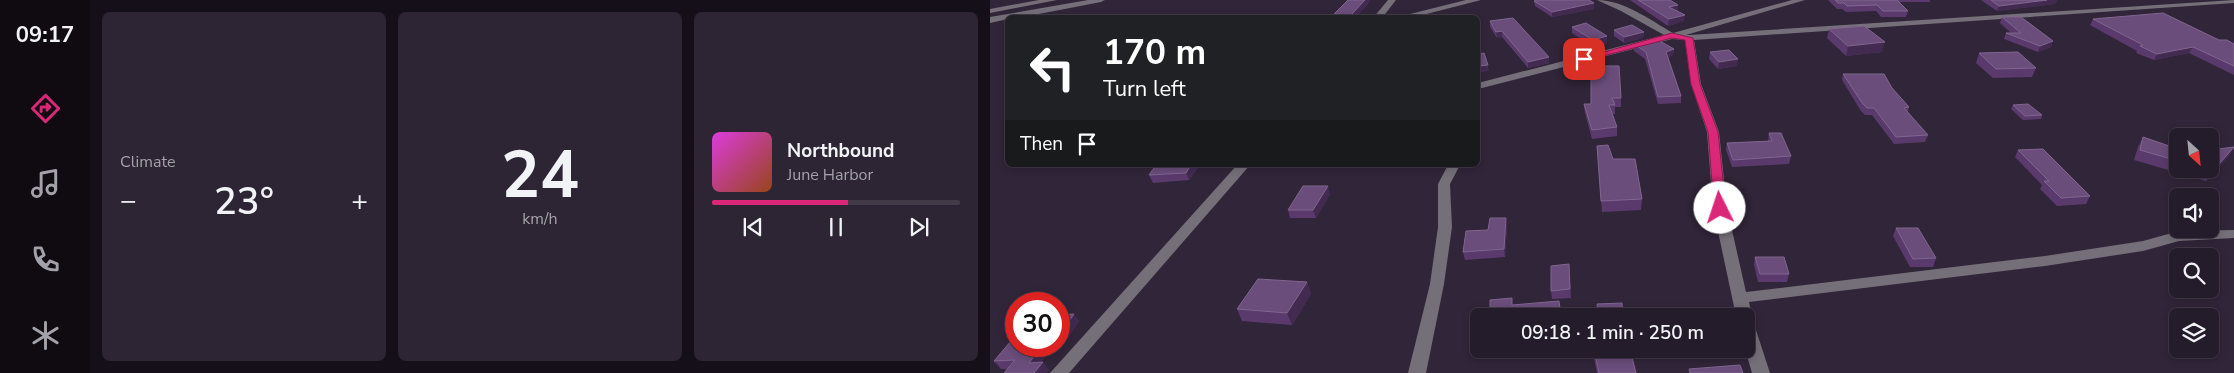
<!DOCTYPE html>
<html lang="en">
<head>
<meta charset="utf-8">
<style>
  :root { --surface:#251c2b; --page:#2d2533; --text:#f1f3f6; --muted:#a3a1a9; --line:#423a47; --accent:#db2777 }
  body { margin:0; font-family:"Nunito Sans",sans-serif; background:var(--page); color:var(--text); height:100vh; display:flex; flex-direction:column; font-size:19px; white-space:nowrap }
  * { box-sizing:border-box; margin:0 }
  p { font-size:16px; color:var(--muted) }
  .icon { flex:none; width:28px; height:28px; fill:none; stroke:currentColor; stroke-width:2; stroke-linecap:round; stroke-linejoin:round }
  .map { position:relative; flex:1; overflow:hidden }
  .sheet { display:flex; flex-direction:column; gap:12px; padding:12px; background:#140f18; width:900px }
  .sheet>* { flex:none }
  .banner { position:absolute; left:15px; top:15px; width:475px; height:152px; border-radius:8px; box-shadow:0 2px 8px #0003,0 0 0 1px var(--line); background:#202124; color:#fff; overflow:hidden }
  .needle { width:32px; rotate:153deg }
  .tools { position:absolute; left:1179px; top:128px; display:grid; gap:10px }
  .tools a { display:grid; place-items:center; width:50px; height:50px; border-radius:8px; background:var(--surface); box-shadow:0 2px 8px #0003,0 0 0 1px var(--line); font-size:25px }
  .speed { position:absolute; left:15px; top:292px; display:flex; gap:10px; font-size:25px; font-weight:700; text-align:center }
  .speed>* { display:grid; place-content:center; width:65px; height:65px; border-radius:50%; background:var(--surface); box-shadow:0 2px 8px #0003,0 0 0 1px var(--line); line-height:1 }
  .speed .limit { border:8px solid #d22; background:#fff; color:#111 }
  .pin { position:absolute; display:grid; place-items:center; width:42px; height:42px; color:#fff; margin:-21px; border-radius:10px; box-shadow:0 2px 8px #0006 }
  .me { position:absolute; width:55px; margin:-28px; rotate:356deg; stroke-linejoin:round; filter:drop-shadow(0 0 4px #0008) }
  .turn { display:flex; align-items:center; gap:18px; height:105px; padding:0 15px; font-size:22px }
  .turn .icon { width:65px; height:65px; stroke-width:2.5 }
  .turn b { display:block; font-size:35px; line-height:42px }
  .then { display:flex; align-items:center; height:48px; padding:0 15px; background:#0003; gap:10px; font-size:19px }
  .big { font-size:38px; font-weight:600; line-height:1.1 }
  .sheet .tile { flex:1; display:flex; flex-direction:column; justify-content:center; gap:8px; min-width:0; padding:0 18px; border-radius:8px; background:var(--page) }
  .sheet .dial { align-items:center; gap:0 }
  .dial b { font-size:65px; line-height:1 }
  .song { display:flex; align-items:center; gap:15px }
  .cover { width:60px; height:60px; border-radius:8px; background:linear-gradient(135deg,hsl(300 70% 55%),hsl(20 70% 35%)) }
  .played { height:5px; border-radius:2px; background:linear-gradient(90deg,var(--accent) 55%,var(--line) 55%) }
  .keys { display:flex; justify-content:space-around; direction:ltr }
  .heat { display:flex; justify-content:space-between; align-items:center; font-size:28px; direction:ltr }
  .sheet .tiles { flex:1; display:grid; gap:12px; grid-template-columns:repeat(3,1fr) }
  .trip { position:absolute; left:480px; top:308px; width:285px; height:50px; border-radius:8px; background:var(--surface); box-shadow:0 2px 8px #0003,0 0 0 1px var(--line); font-weight:600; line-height:50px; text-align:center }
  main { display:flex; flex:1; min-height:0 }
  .tab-bar { display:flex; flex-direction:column; width:90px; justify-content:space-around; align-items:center; background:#0f0b11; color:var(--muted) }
  .tab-bar .icon { width:35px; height:35px }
  .tab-bar .current { color:var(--accent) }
  .tab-bar b { font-size:22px; color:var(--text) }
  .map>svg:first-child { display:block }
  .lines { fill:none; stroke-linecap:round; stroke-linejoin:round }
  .minor { fill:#756f79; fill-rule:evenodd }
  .wall { fill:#5a3a6c }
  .shaded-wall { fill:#422a51 }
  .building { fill:#6a4d7b; stroke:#80668f }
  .route { fill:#db2777; stroke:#8e194d }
</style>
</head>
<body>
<main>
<nav class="tab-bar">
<b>09:17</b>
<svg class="icon current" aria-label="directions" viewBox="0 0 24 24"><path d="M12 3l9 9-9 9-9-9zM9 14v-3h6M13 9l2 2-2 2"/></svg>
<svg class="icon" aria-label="music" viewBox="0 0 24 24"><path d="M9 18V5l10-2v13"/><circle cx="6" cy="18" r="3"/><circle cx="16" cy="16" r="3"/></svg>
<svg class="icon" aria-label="phone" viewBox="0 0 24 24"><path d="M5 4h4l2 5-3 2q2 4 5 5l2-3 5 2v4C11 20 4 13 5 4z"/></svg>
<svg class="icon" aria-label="climate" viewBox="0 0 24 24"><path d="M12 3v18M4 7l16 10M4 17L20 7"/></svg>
</nav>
<section class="sheet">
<div class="tiles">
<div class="tile"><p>Climate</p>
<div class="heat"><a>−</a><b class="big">23°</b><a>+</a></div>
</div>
<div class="tile dial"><b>24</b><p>km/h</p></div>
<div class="tile">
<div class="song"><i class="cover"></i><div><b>Northbound</b><p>June Harbor</p></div></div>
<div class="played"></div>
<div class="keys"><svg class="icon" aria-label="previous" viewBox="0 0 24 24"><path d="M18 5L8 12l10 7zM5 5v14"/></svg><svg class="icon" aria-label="pause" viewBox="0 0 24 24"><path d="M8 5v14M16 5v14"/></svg><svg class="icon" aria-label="next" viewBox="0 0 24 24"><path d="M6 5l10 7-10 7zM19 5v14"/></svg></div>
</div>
</div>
</section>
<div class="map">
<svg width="1244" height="373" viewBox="0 0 1244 373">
  <rect width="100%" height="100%" fill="#312539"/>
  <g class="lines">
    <!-- minor -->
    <path class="minor" d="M49,0h18l-67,13v-4z
      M98,0h17l-4,2 -83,16h-10v1l-18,4v-6z
      M398,0h8l-14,18h-9z
      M476,0h15l-70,18h-17z
      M607,0c27,0 53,20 76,33l119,-33h13l-119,35h3l545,-35v3l-540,37 7,44 18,48 8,76 19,84 299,-36 98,-15 36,-10 55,-1v8l-55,3 -36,10 -98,15 -296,36 3,14 -2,3 4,5 16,49h-18l-7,-24 1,-33h-10l-23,-108 -6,-76 -16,-48 -6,-44 -13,-1 -194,50v-6l186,-48 -43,-24z
      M247,165h13l-181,208h-19z
      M458,165h12l-10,19 2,43 -8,57 -18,89h-18l22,-89 8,-57v-43z"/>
  </g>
  <!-- wall -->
  <path class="wall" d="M358,0h22l-3,5 -12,13h-20l-1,-4z
    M640,0h40l14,21 -16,5z
    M838,0h102v2h-31l9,9 -2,6h-25l-5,-6 -30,1 -4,-3h-5z
    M991,0h76l-2,4 -58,7z
    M544,1l60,8 -42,8 -17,-11z
    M1012,17l49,30 -13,5 -34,-13 2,-6h5l-11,-10z
    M1103,19l126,21 15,4v31l-45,-22 -35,7 -18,-7 1,-2 -47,-26z
    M500,21l59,36v6l-21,5 -26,-31 -5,1 -7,-11z
    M582,27l35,16 -14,4 -21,-14z
    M839,29l53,23 -36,4 -19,-18z
    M624,30l30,2 -1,6 -19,5 -10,-7z
    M644,44l40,5 -1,6 -5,2 13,39v7l-23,1 -13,-45 -11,-8z
    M720,52l27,14 -19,3 -9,-10z
    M989,53l57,15 -4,9 -39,1 -17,-15z
    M601,66l30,32v9h-6v7h-3l5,13v9l-25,3 -7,-26 -1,-9h7z
    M853,74l49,14 17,19 -1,5 20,23 -3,7 -31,2 -22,-29h-7l-4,-4 -19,-31z
    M1023,105l29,10 -1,4 -18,1 -12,-11z
    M779,133l22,23 -2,8 -57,3 -6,-17 1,-7 41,-2z
    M1153,137l35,12v20h32l24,-22 -6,10 -22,24 -72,-21 4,-13z
    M607,146l16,13 29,40 -1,11 -39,2z
    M1028,150l72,46 -4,8 -29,2 -17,-17 2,-4 -27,-28z
    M210,165l-11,15 -36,3 -4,-8z
    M340,194l-14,24h-26l-2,-8z
    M517,226l-2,31 -40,3 -2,-8 25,-22z
    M906,228l40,30 -3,9h-23l-17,-31z
    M765,257l34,17 -2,8h-29l-4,-17z
    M579,264l2,34 -19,1 -1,-8z
    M317,282l4,12 -19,31 -50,-4 -5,-12z
    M69,315l20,6 -11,17 -8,1 -1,1z
    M26,346l25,16 8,8 -48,-1 -7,-8z
    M523,349h22v2l-21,2z
    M602,349h38l6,24h-39z"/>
  <!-- shaded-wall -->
  <path class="shaded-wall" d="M375,0h5l-3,5 -12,13h-4v-3z
    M1057,0h10l-2,4 -58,7 2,-5z
    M604,3v6l-42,8v-5z
    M688,5v6l-9,2v-6z
    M695,15l-1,6 -16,5 1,-7z
    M512,31v6l-5,1 -1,-6z
    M654,32l-1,6 -19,5v-6z
    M617,36v7l-14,4v-7z
    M1063,41l-2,6 -13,5 2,-6z
    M895,42l-3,10 -36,4 2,-10z
    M1203,47l-4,6 -35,7 3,-6z
    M684,49l-1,6 -8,3 1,-6z
    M559,57v6l-21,5v-6z
    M748,59l-1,7 -19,3 1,-7z
    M498,65l1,6 -11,2v-7z
    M1244,147l-6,10 -22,24 7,-10z
    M201,165h9l-11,15 -3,-7z
    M338,186l2,8 -14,24 -3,-8z
    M516,218l1,8 -2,31 -1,-8z
    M317,282l4,12 -19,31 -5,-12z
    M84,314l5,7 -11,17 -5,-8z
    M52,346h12l-19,24 -6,-7z
    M53,362l6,8 -3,3h-12z"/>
  <!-- building -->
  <path class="building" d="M358,0h17l-14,15 -17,-1z
    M547,0h52l5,3 -42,9 -18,-11z
    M648,0h32l8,5 -9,2 16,8 -16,4z
    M845,0h62l11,11h-25l-6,-6 -30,1 -3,-3h-6z
    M1001,0h56l-48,6z
    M1173,13l56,27h8l7,4v22l-41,-19 -36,7 -17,-8 3,-1 -50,-26z
    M1012,17h19l32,24 -13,5 -34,-13h15z
    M523,18l36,39 -21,5 -26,-31 -6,1 -6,-11z
    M596,23l21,13 -14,4 -21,-13z
    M642,25l12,7 -20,5 -10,-7z
    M874,26l21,16 -37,4 -19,-17z
    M666,39l18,10 -8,3 15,44 -23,1 -12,-45 -12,-8z
    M739,50l9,9 -19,3 -9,-10z
    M1028,52l18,16 -40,1 -17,-16z
    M494,53l4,12 -10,1v-12z
    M601,66h28l2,32h-9l3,7h-6l8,22 -25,3 -8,-26h7z
    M853,74h41l8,14 17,19 -5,1 24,27 -32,2 -22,-29h-7l-4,-4z
    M1038,104l14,11 -17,1 -12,-11z
    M779,133h12l10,23 -58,4 -6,-17 45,-2z
    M1153,137l35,12v12l-38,-11z
    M618,145l5,14h22l7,40 -41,2 -4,-55z
    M1244,147l-21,24 -8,-2h5v-19z
    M1053,149l47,47 -29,2 -17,-17h5l-31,-31z
    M166,165h35l-5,8 -37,2z
    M313,186h25l-15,24h-25z
    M500,218h16l-2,31 -41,3 3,-21 22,-1z
    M906,228h22l18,30 -23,1z
    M765,257h29l5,17h-29z
    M579,264l1,25 -19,2v-25z
    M268,279l49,3 -20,31 -50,-4z
    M522,298v7l47,-4 2,15h-71v-16z
    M632,303l1,13h-25l-1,-12z
    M84,314l-11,16h-4v-15z
    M26,335v11h26l-13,17 14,-1 -9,11h-30l11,-13 -21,1z
    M604,349h36l6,24h-37z
    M750,365l3,8h-53l-1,-4z"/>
  <!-- route -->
  <path class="route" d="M682,33l21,5 7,46 18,48 8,76 -2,2 -4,1 -6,-3 -6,-76 -17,-48 -6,-44 -13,-2 -88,23 -5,-2z"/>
</svg>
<div class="tools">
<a><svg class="needle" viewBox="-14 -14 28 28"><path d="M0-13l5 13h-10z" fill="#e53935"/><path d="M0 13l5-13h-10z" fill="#a3a1a9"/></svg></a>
<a><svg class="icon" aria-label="sound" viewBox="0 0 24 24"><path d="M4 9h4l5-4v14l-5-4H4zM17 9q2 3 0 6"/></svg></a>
<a><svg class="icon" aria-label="search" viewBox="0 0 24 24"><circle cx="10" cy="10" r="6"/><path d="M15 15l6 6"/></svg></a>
<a><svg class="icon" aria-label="layers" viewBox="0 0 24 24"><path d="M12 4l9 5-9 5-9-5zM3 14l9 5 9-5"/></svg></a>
</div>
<div class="speed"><div class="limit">30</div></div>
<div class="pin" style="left:594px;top:59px;background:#d93025"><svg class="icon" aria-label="arrive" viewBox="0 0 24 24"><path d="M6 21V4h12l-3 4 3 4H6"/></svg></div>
<svg class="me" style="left:730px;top:208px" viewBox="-20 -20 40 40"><circle r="19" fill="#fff"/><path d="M0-13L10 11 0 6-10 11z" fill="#db2777"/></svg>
<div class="trip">09:18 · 1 min · 250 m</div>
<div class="banner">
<div class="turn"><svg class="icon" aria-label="left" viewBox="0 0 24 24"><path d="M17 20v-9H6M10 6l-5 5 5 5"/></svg><div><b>170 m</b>Turn left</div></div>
<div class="then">Then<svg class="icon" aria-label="arrive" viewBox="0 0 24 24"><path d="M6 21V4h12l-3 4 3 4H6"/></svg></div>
</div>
</div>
</main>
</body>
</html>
